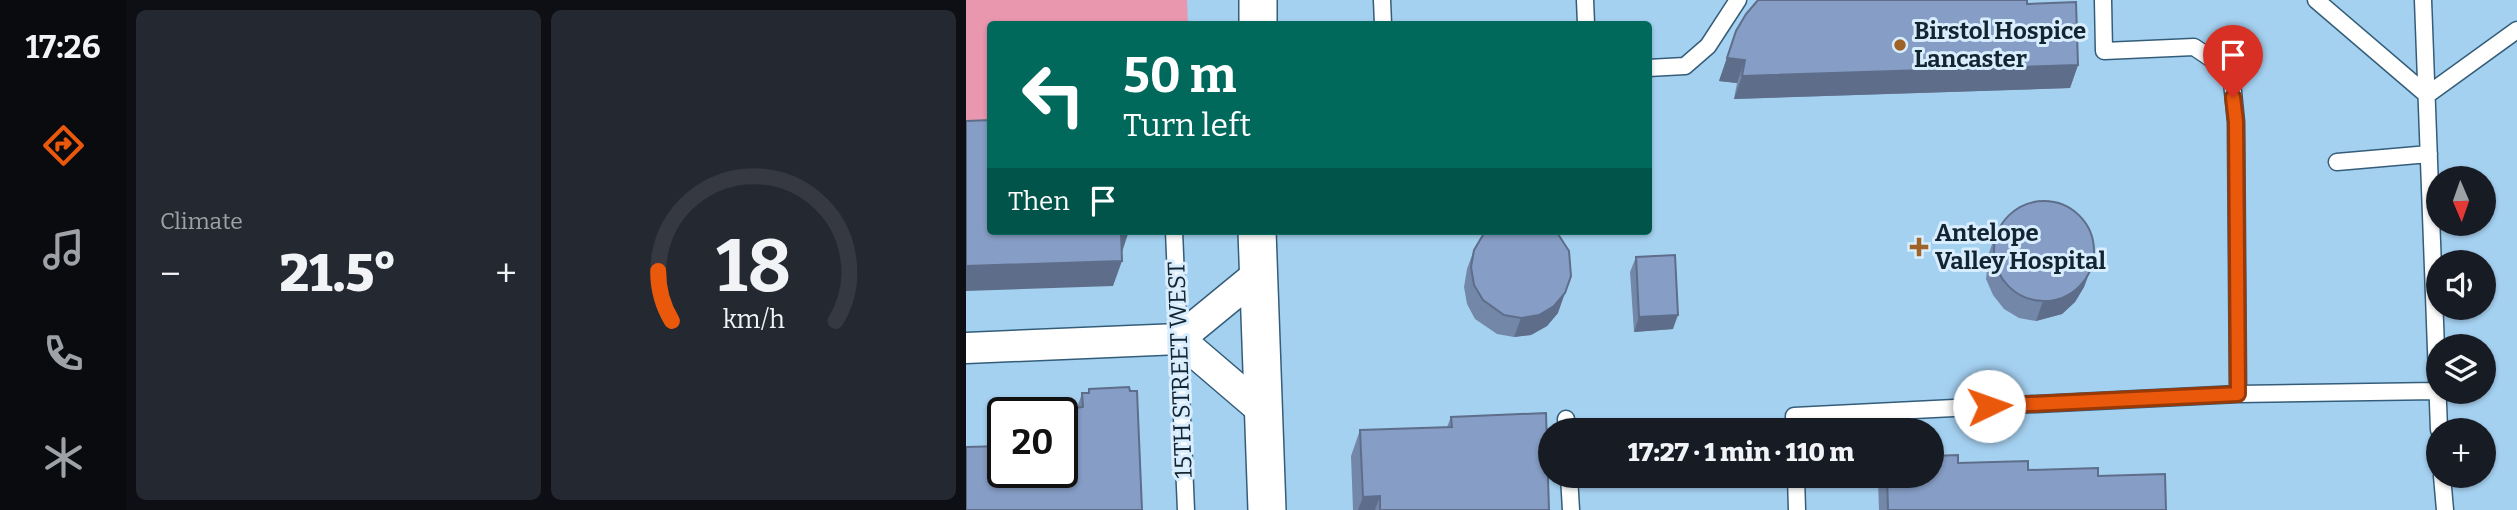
<!DOCTYPE html>
<html lang="en">
<head>
<meta charset="utf-8">
<style>
  :root { --surface:#171b24; --page:#242831; --text:#f1f3f6; --muted:#9ea1a6; --line:#363941; --accent:#ea580c }
  body { margin:0; font-family:Bitter,serif; background:var(--page); color:var(--text); height:100vh; display:flex; flex-direction:column; font-size:26px; white-space:nowrap }
  * { box-sizing:border-box; margin:0 }
  p { font-size:23px; color:var(--muted) }
  .icon { flex:none; width:38px; height:38px; fill:none; stroke:currentColor; stroke-width:2; stroke-linecap:round; stroke-linejoin:round }
  .map { position:relative; flex:1; overflow:hidden }
  .side { display:flex; flex-direction:column; gap:10px; padding:10px; background:#0d0f14; width:840px }
  .side>* { flex:none }
  .hud { position:absolute; left:21px; top:21px; width:665px; height:214px; border-radius:7px; box-shadow:0 2px 5px #0004; background:#00695c; color:#fff; overflow:hidden }
  .needle { width:46px; rotate:178deg }
  .fabs { position:absolute; left:1460px; top:166px; display:grid; gap:14px }
  .fabs a { display:grid; place-items:center; width:70px; height:70px; border-radius:50%; background:var(--surface); box-shadow:0 2px 5px #0004; font-size:35px }
  .speed { position:absolute; left:21px; top:397px; display:flex; gap:14px; font-size:35px; font-weight:700; text-align:center }
  .speed>* { display:grid; place-content:center; width:91px; height:91px; border-radius:50%; background:var(--surface); box-shadow:0 2px 5px #0004; line-height:1 }
  .speed .limit { border:4px solid #111; border-radius:10px; background:#fff; color:#111 }
  .pin { position:absolute; display:grid; place-items:center; width:60px; height:60px; color:#fff; margin:-72px -30px; border-radius:50% 50% 50% 0; rotate:-45deg; box-shadow:0 0 7px #0007 }
  .pin .icon { rotate:45deg }
  .me { position:absolute; width:77px; margin:-38px; rotate:87deg; stroke-linejoin:round; filter:drop-shadow(0 0 5px #0008) }
  .turn { display:flex; align-items:center; gap:24px; height:147px; padding:0 21px; font-size:32px }
  .turn .icon { width:91px; height:91px; stroke-width:2.5 }
  .turn b { display:block; font-size:49px; line-height:60px }
  .then { display:flex; align-items:center; height:66px; padding:0 21px; background:#0003; gap:14px; font-size:26px }
  .big { font-size:52px; font-weight:800; line-height:1.1 }
  .side .tile { flex:1; display:flex; flex-direction:column; justify-content:center; gap:10px; min-width:0; padding:0 24px; border-radius:10px; background:var(--page) }
  .side .dial { align-items:center; gap:0 }
  .dial svg { height:182px; overflow:visible; fill:none; stroke:var(--line); stroke-width:7; stroke-linecap:round; text-anchor:middle }
  .dial text { fill:var(--text); stroke:none }
  .heat { display:flex; justify-content:space-between; align-items:center; font-size:38px; direction:ltr }
  .side .tiles { flex:1; display:grid; gap:10px; grid-template-columns:repeat(2,1fr) }
  .trip { position:absolute; left:572px; top:418px; width:406px; height:70px; border-radius:35px; background:var(--surface); box-shadow:0 2px 5px #0004; font-weight:800; line-height:70px; text-align:center }
  main { display:flex; flex:1; min-height:0 }
  .tab-bar { display:flex; flex-direction:column; width:126px; justify-content:space-around; align-items:center; background:#090b0e; color:var(--muted) }
  .tab-bar .icon { width:49px; height:49px }
  .tab-bar .on { color:var(--accent) }
  .tab-bar b { font-size:32px; color:var(--text) }
  .map>svg:first-child { display:block }
  .green { fill:#e996af }
  .lines { fill:none; stroke-linecap:round; stroke-linejoin:round }
  .service-casing { stroke:#345d79; stroke-width:19 }
  .minor-casing { stroke:#345d79; stroke-width:33 }
  .tertiary-casing { stroke:#345d79; stroke-width:40 }
  .service { stroke:#fff; stroke-width:16 }
  .minor { stroke:#fff; stroke-width:30 }
  .tertiary { stroke:#fff; stroke-width:37 }
  .wall { fill:#7387a9 }
  .shaded-wall { fill:#5e6e8a }
  .building { fill:#869dc5; stroke:#5e6e8a; stroke-width:2 }
  .route-casing { stroke:#983908; stroke-width:18 }
  .route { stroke:#ea580c; stroke-width:12 }
  .poi-dot { fill:#9f6227; stroke:#d8eeff; stroke-width:2.5 }
  .labels { text-anchor:middle; stroke-width:6; stroke-linejoin:round; paint-order:stroke }
  .poi-label { font-size:24px; font-weight:bold; fill:#142532; stroke:#d8eeff; text-anchor:start }
  .street-label { font-size:24px; fill:#142532; stroke:#d8eeff }
</style>
</head>
<body>
<main>
<nav class="tab-bar">
<b>17:26</b>
<svg class="icon on" aria-label="directions" viewBox="0 0 24 24"><path d="M12 3l9 9-9 9-9-9zM9 14v-3h6M13 9l2 2-2 2"/></svg>
<svg class="icon" aria-label="music" viewBox="0 0 24 24"><path d="M9 18V5l10-2v13"/><circle cx="6" cy="18" r="3"/><circle cx="16" cy="16" r="3"/></svg>
<svg class="icon" aria-label="phone" viewBox="0 0 24 24"><path d="M5 4h4l2 5-3 2q2 4 5 5l2-3 5 2v4C11 20 4 13 5 4z"/></svg>
<svg class="icon" aria-label="climate" viewBox="0 0 24 24"><path d="M12 3v18M4 7l16 10M4 17L20 7"/></svg>
</nav>
<section class="side">
<div class="tiles">
<div class="tile"><p>Climate</p>
<div class="heat"><a>−</a><b class="big">21.5°</b><a>+</a></div>
</div>
<div class="tile dial"><svg viewBox="0 0 100 80">
<path d="M14 69A42 42 0 1 1 86 69"/>
<path d="M14 69A42 42 0 0 1 8 47" stroke="#ea580c"/>
<text x="50" y="56" font-size="32" font-weight="700">18</text>
<text x="50" y="72" font-size="11">km/h</text>
</svg></div>
</div>
</section>
<div class="map">
<svg width="1551" height="510" viewBox="0 0 1551 510">
  <rect width="100%" height="100%" fill="#a5d1f1"/>
  <!-- green -->
  <path class="green" d="M0,0h221l1,24h-198v115h-24z"/>
  <g class="lines">
    <defs>
      <path id="service" d="M416,0l1,24
        M619,0l1,24
        M1137,0l1,51 90,-4 37,25 5,50 2,272 199,-3
        M1350,0l111,95 90,-65
        M1457,0l16,430
        M682,68l37,-2 23,-20 30,-46
        M1371,162l92,-8
        M208,231l12,279
        M600,419l1,11
        M828,430v-14l444,-22
        M603,476l2,34
        M830,476l1,34
        M1476,476l3,34"/>
      <path id="minor" d="M213,339l83,71
        M0,348l213,-9 78,-64"/>
      <path id="tertiary" d="M292,24v-24
        M291,231l10,279"/>
    </defs>
    <!-- service casing -->
    <use href="#service" class="service-casing"/>
    <!-- minor casing -->
    <use href="#minor" class="minor-casing"/>
    <!-- tertiary casing -->
    <use href="#tertiary" class="tertiary-casing"/>
    <!-- service -->
    <use href="#service" class="service"/>
    <!-- minor -->
    <use href="#minor" class="minor"/>
    <!-- tertiary -->
    <use href="#tertiary" class="tertiary"/>
  </g>
  <!-- wall -->
  <path class="wall" d="M1061,4l51,61 -8,23 -336,11 3,-16 -18,-2 17,-50z
    M1030,233l95,35 -7,19 -9,15 -13,12 -26,7 -17,-3 -15,-9 -11,-14 -7,-16 3,-26z
    M508,250l84,63 -11,13 -16,9 -17,2 -17,-3 -22,-15 -8,-15 -3,-17 3,-18z
    M670,257l37,72 -39,3 -4,-60z
    M123,389l53,121 -75,-67 -1,-10 10,-25h1l5,-15h6z
    M485,417l98,93h-196l-2,-54 9,-26 87,-3z
    M992,463l140,13 68,34h-287l-1,-30 1,-4h53z"/>
  <!-- shaded-wall -->
  <path class="shaded-wall" d="M761,58l18,2 -8,23 -18,-2z
    M1112,65l-8,23 -336,11 8,-23z
    M155,231h8l-8,24z
    M156,261l-9,25 -147,5v-25z
    M1125,268l-7,19 -9,15 -13,12 -26,7 7,-20z
    M599,293l-7,20 -11,13 -16,9 -17,2 7,-19z
    M712,315l-5,14 -39,3 5,-15z
    M414,496l-5,14h-17l5,-13z"/>
  <!-- building -->
  <path class="building" d="M792,0h269v4l49,-2 2,63 -336,11 3,-16 -18,-2 9,-27 10,-17z
    M24,120v111h131l1,30 -156,5v-145z
    M1028 251a50 50 0 1 1 100 0a50 50 0 1 1-100 0Z
    M522,231h68l13,20 2,25 -6,17 -11,13 -15,9 -18,3 -17,-3 -21,-15 -9,-15 -3,-18 3,-17 9,-15z
    M709,255l3,60 -39,2 -3,-60z
    M163,387l1,4h7l5,119h-176v-63l37,-1v26h59v-28l8,-1v-6h7l-1,-29 7,-1 -1,-14h7v-4z
    M580,413l3,97h-169v-14l-17,1 -3,-67 92,-3 -1,-10z
    M992,455v8l70,-2v9l70,-2v8l67,-2 1,36h-278l-1,-34h45v-20z"/>
  <g class="lines">
    <defs>
      <path id="route" d="M1023,406l249,-12 -2,-272 -3,-25"/>
    </defs>
    <!-- route casing -->
    <use href="#route" class="route-casing"/>
    <!-- route -->
    <use href="#route" class="route"/>
  </g>
  <!-- markers -->
  <g class="poi-dot">
    <circle cx="934" cy="45" r="7"/>
    <path d="M949.5 236.5h7v7h7v7h-7v7h-7v-7h-7v-7h7z"/>
  </g>
  <g class="labels">
    <!-- poi labels -->
    <g class="poi-label">
      <text x="948" y="39">Birstol Hospice<tspan x="948" dy="28">Lancaster</tspan></text>
      <text x="969" y="241">Antelope<tspan x="969" dy="28">Valley Hospital</tspan></text>
    </g>
    <!-- street labels -->
    <g class="street-label">
      <text transform="translate(214 370) rotate(-92)" y="8">15TH STREET WEST</text>
    </g>
  </g>
</svg>
<div class="fabs">
<a><svg class="needle" viewBox="-14 -14 28 28"><path d="M0-13l5 13h-10z" fill="#e53935"/><path d="M0 13l5-13h-10z" fill="#9ea1a6"/></svg></a>
<a><svg class="icon" aria-label="sound" viewBox="0 0 24 24"><path d="M4 9h4l5-4v14l-5-4H4zM17 9q2 3 0 6"/></svg></a>
<a><svg class="icon" aria-label="layers" viewBox="0 0 24 24"><path d="M12 4l9 5-9 5-9-5zM3 14l9 5 9-5"/></svg></a>
<a>+</a>
</div>
<div class="speed"><div class="limit">20</div></div>
<div class="pin" style="left:1267px;top:97px;background:#d93025"><svg class="icon" aria-label="arrive" viewBox="0 0 24 24"><path d="M6 21V4h12l-3 4 3 4H6"/></svg></div>
<svg class="me" style="left:1023px;top:406px" viewBox="-20 -20 40 40"><circle r="19" fill="#fff"/><path d="M0-13L10 11 0 6-10 11z" fill="#ea580c"/></svg>
<div class="trip">17:27 · 1 min · 110 m</div>
<div class="hud">
<div class="turn"><svg class="icon" aria-label="left" viewBox="0 0 24 24"><path d="M17 20v-9H6M10 6l-5 5 5 5"/></svg><div><b>50 m</b>Turn left</div></div>
<div class="then">Then<svg class="icon" aria-label="arrive" viewBox="0 0 24 24"><path d="M6 21V4h12l-3 4 3 4H6"/></svg></div>
</div>
</div>
</main>
</body>
</html>
